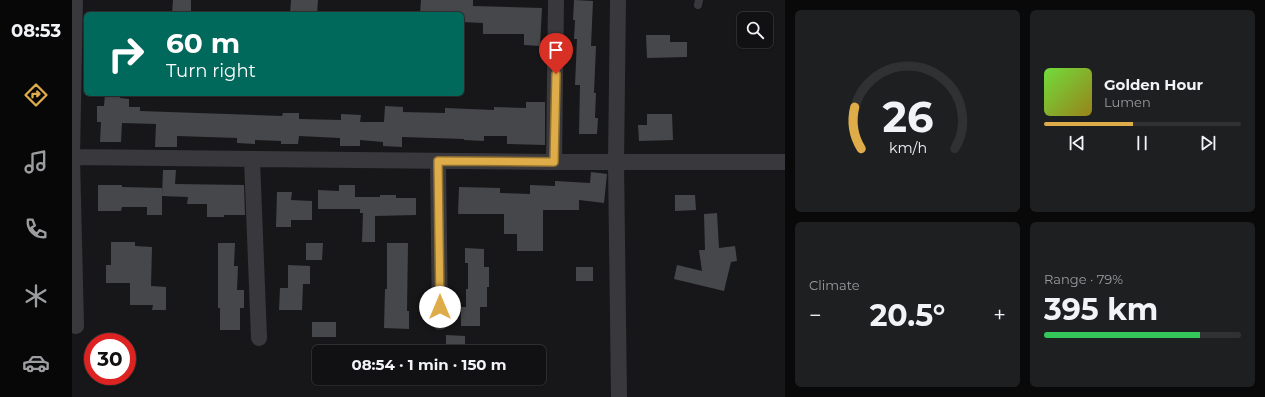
<!DOCTYPE html>
<html lang="en">
<head>
<meta charset="utf-8">
<style>
  :root { --surface:#111113; --page:#1e1f21; --text:#f1f3f6; --muted:#9c9da0; --line:#303133; --accent:#dead4a }
  body { margin:0; font-family:Montserrat,sans-serif; background:var(--page); color:var(--text); height:100vh; display:flex; flex-direction:column; font-size:15px; white-space:nowrap }
  * { box-sizing:border-box; margin:0 }
  p { font-size:13px; color:var(--muted) }
  .icon { flex:none; width:22px; height:22px; fill:none; stroke:currentColor; stroke-width:2; stroke-linecap:round; stroke-linejoin:round }
  .map { position:relative; flex:1; overflow:hidden }
  .drawer { display:flex; flex-direction:column; gap:10px; padding:10px; background:#09090a; width:480px }
  .drawer>* { flex:none }
  .guide { position:absolute; left:12px; top:12px; width:380px; height:84px; border-radius:6px; box-shadow:0 1px 3px #0004,0 0 0 1px var(--line); background:#00695c; color:#fff; overflow:hidden }
  .fabs { position:absolute; left:665px; top:12px; display:grid; gap:8px }
  .fabs a { display:grid; place-items:center; width:36px; height:36px; border-radius:6px; background:var(--surface); box-shadow:0 1px 3px #0004,0 0 0 1px var(--line); font-size:20px }
  .speed { position:absolute; left:12px; top:333px; display:flex; gap:8px; font-size:20px; font-weight:700; text-align:center }
  .speed>* { display:grid; place-content:center; width:52px; height:52px; border-radius:50%; background:var(--surface); box-shadow:0 1px 3px #0004,0 0 0 1px var(--line); line-height:1 }
  .speed .limit { border:6px solid #d22; background:#fff; color:#111 }
  .pin { position:absolute; display:grid; place-items:center; width:34px; height:34px; color:#fff; margin:-41px -17px; border-radius:50% 50% 50% 0; rotate:-45deg; box-shadow:0 0 4px #0007 }
  .pin .icon { rotate:45deg }
  .me { position:absolute; width:44px; margin:-22px; rotate:0deg; stroke-linejoin:round; filter:drop-shadow(0 0 3px #0008) }
  .turn { display:flex; align-items:center; gap:14px; height:84px; padding:0 16px; font-size:18px }
  .turn .icon { width:52px; height:52px; stroke-width:2.5 }
  .turn b { display:block; font-size:28px; line-height:34px }
  .big { font-size:30px; font-weight:700; line-height:1.1 }
  .drawer .widget { flex:1; display:flex; flex-direction:column; justify-content:center; gap:6px; min-width:0; padding:0 14px; border-radius:6px; background:var(--page) }
  .drawer .dial { align-items:center; gap:0 }
  .dial svg { height:104px; overflow:visible; fill:none; stroke:var(--line); stroke-width:7; stroke-linecap:round; text-anchor:middle }
  .dial text { fill:var(--text); stroke:none }
  .song { display:flex; align-items:center; gap:12px }
  .cover { width:48px; height:48px; border-radius:6px; background:linear-gradient(135deg,hsl(100 70% 55%),hsl(50 70% 35%)) }
  .played { height:4px; border-radius:2px; background:linear-gradient(90deg,var(--accent) 45%,var(--line) 45%) }
  .keys { display:flex; justify-content:space-around; direction:ltr }
  .heat { display:flex; justify-content:space-between; align-items:center; font-size:22px; direction:ltr }
  .charge { height:6px; border-radius:3px; background:linear-gradient(90deg,#34c759 79%,var(--line) 0) }
  .drawer .tiles { flex:1; display:grid; gap:10px; grid-template-columns:repeat(2,1fr) }
  .trip { position:absolute; left:240px; top:345px; width:234px; height:40px; border-radius:6px; background:var(--surface); box-shadow:0 1px 3px #0004,0 0 0 1px var(--line); font-weight:700; line-height:40px; text-align:center }
  main { display:flex; flex:1; min-height:0 }
  .menu { display:flex; flex-direction:column; width:72px; justify-content:space-around; align-items:center; background:#070708; color:var(--muted) }
  .menu .icon { width:28px; height:28px }
  .menu .selected { color:var(--accent) }
  .menu b { font-size:18px; color:var(--text) }
  .map>svg:first-child { display:block }
  .building { fill:#46474b }
  .lines { fill:none; stroke-linecap:round; stroke-linejoin:round }
  .lane { stroke:#39393d; stroke-width:8 }
  .street { stroke:#39393d; stroke-width:16 }
  .route-casing { stroke:#907030; stroke-width:10 }
  .route { stroke:#dead4a; stroke-width:7 }
</style>
</head>
<body>
<main>
<nav class="menu">
<b>08:53</b>
<svg class="icon selected" aria-label="directions" viewBox="0 0 24 24"><path d="M12 3l9 9-9 9-9-9zM9 14v-3h6M13 9l2 2-2 2"/></svg>
<svg class="icon" aria-label="music" viewBox="0 0 24 24"><path d="M9 18V5l10-2v13"/><circle cx="6" cy="18" r="3"/><circle cx="16" cy="16" r="3"/></svg>
<svg class="icon" aria-label="phone" viewBox="0 0 24 24"><path d="M5 4h4l2 5-3 2q2 4 5 5l2-3 5 2v4C11 20 4 13 5 4z"/></svg>
<svg class="icon" aria-label="climate" viewBox="0 0 24 24"><path d="M12 3v18M4 7l16 10M4 17L20 7"/></svg>
<svg class="icon" aria-label="car" viewBox="0 0 24 24"><path d="M5 17H2v-5l4-1 3-4h7l3 4 3 1v5h-3M9 17h6M6 11h13"/><circle cx="7" cy="17" r="2"/><circle cx="17" cy="17" r="2"/></svg>
</nav>
<div class="map">
<svg width="713" height="397" viewBox="0 0 713 397">
  <rect width="100%" height="100%" fill="#171719"/>
  <!-- building -->
  <path class="building" d="M101,0h18v14h-19z
    M219,0h27l-1,14h-27z
    M349,0h52v6l69,2 -2,38 -16,-1v-11h-41v-11l-21,-1v-8h-42z
    M502,0l19,1 -2,45h5l-2,47h2l-1,25h3l-1,16h-18l1,-49h-5l2,-46h-3l1,-19h-2z
    M574,35h24v7h17v15l-40,1z
    M33,94h16l-1,4 9,1v8h11v4l142,5 1,-3h16v6l42,1v-6l20,1 -1,7h24l1,-16 18,1v5l42,1v-5l49,2v-3l32,1v-6h19v43l-38,-1v-8h-23v5l-20,-1v-1l-62,-2v10l-19,-1v-4l-23,-2v6h-20v-8l-41,-2 -1,8h-17v-3l-26,-1v4l-18,-1v-5l-60,-2v11h-22l1,-23 -34,-1 -1,19h-21l1,-20h-4v-16h7z
    M575,114h25l1,26 -34,1 -1,-16h9z
    M91,170h13l-1,14 69,1 1,30h-21v2h-17v-13h-20l1,-7 -26,-1z
    M519,172l16,2 -3,29 -25,-3v10h-36v41h-26v-17h-13v-20h-46l1,-27 41,1v5l30,1v-9l25,1v-5l35,2z
    M26,185h24v2l40,1v27h-15v-8h-25l-1,4h-23z
    M267,185h16v12h25v-2h16v3h20v17l-41,1v26h-13l1,-29h-3v-4h-42v-19l21,1z
    M205,192h15l-1,8 21,1v19h-21v7h-15z
    M603,195h20l1,15 -21,1z
    M645,213l2,35 16,-2 2,15 -6,1 -7,29 -50,-12 3,-14 25,6 -3,-21h6l-1,-36z
    M39,242h24v4l17,1 -1,39 15,1v23h-14l1,-5h-23v-22h-24v-18h5z
    M146,243h17l-1,23h4l-1,24h7v18h-4v22h-20v-22h-2z
    M234,243h17l-1,17h-16z
    M315,243h21l-1,68h2v18l-25,-1 1,-39h2z
    M393,248l19,1v18h5v20h-2v20h-7v19h-19v-19h5v-18h2v-26h-3z
    M216,265l22,1v18h-7l-1,26h-23l1,-22h8z
    M504,267h17v14h-17z
    M240,322h24v15h-24z
    M374,335l19,1v13h-19z"/>
  <g class="lines">
    <!-- lane -->
    <path class="lane" d="M626,5l1,-5"/>
    <!-- street -->
    <path class="street" d="M3,0l-3,157 4,169
      M546,0l-2,162 3,235
      M0,157l482,5h231
      M180,159l7,179
      M366,161l2,161
      M482,162l2,-162"/>
  </g>
  <g class="lines">
    <defs>
      <path id="route" d="M368,307l-2,-146 116,1 2,-88"/>
    </defs>
    <!-- route casing -->
    <use href="#route" class="route-casing"/>
    <!-- route -->
    <use href="#route" class="route"/>
  </g>
</svg>
<div class="fabs">
<a><svg class="icon" aria-label="search" viewBox="0 0 24 24"><circle cx="10" cy="10" r="6"/><path d="M15 15l6 6"/></svg></a>
</div>
<div class="speed"><div class="limit">30</div></div>
<div class="pin" style="left:484px;top:74px;background:#d93025"><svg class="icon" aria-label="arrive" viewBox="0 0 24 24"><path d="M6 21V4h12l-3 4 3 4H6"/></svg></div>
<svg class="me" style="left:368px;top:307px" viewBox="-20 -20 40 40"><circle r="19" fill="#fff"/><path d="M0-13L10 11 0 6-10 11z" fill="#dead4a"/></svg>
<div class="trip">08:54 · 1 min · 150 m</div>
<div class="guide">
<div class="turn"><svg class="icon" aria-label="right" viewBox="0 0 24 24"><path d="M7 20v-9h11M14 6l5 5-5 5"/></svg><div><b>60 m</b>Turn right</div></div>
</div>
</div>
<section class="drawer">
<div class="tiles">
<div class="widget dial"><svg viewBox="0 0 100 80">
<path d="M14 69A42 42 0 1 1 86 69"/>
<path d="M14 69A42 42 0 0 1 9 37" stroke="#dead4a"/>
<text x="50" y="56" font-size="32" font-weight="700">26</text>
<text x="50" y="72" font-size="11">km/h</text>
</svg></div>
<div class="widget">
<div class="song"><i class="cover"></i><div><b>Golden Hour</b><p>Lumen</p></div></div>
<div class="played"></div>
<div class="keys"><svg class="icon" aria-label="previous" viewBox="0 0 24 24"><path d="M18 5L8 12l10 7zM5 5v14"/></svg><svg class="icon" aria-label="pause" viewBox="0 0 24 24"><path d="M8 5v14M16 5v14"/></svg><svg class="icon" aria-label="next" viewBox="0 0 24 24"><path d="M6 5l10 7-10 7zM19 5v14"/></svg></div>
</div>
<div class="widget"><p>Climate</p>
<div class="heat"><a>−</a><b class="big">20.5°</b><a>+</a></div>
</div>
<div class="widget"><p>Range · 79%</p><b class="big">395 km</b><div class="charge"></div></div>
</div>
</section>
</main>
</body>
</html>
